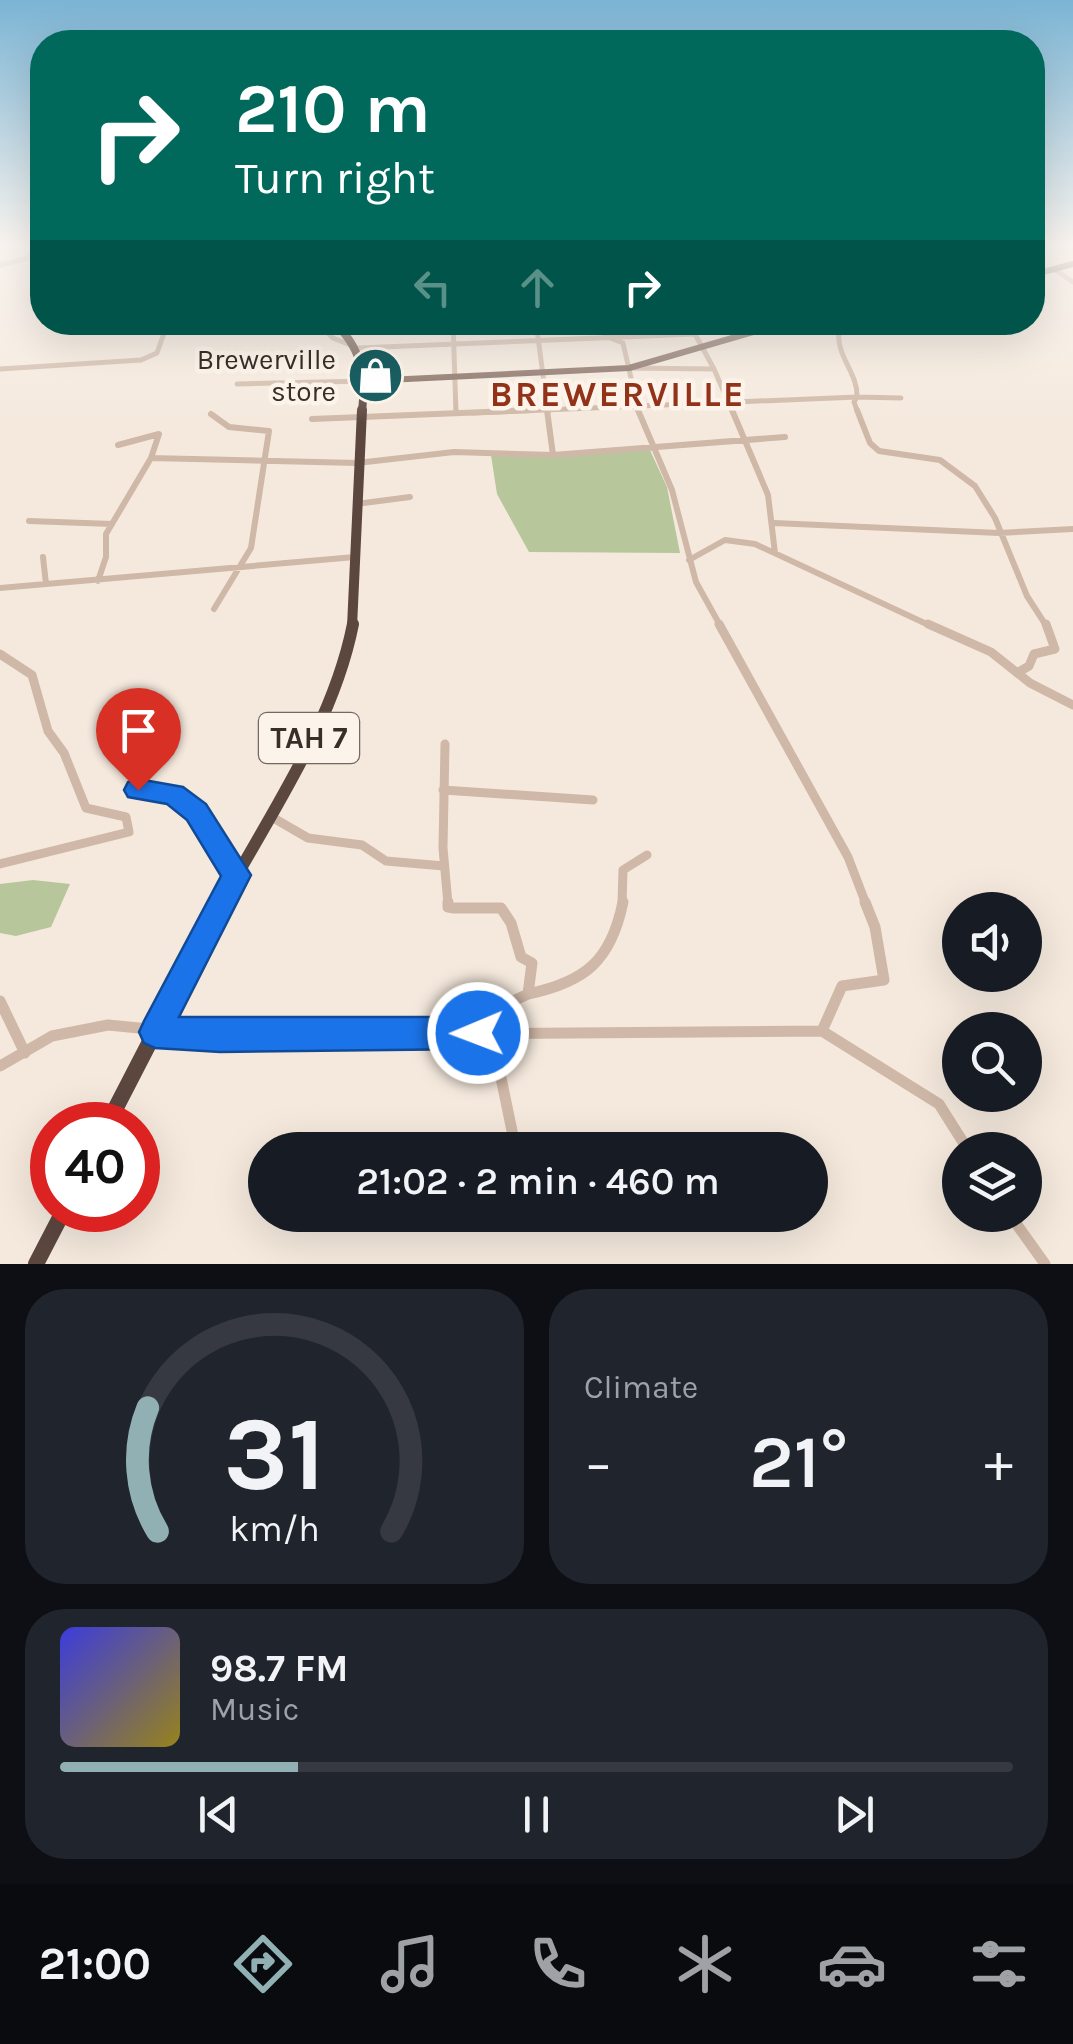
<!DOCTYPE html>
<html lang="en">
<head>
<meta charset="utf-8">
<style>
  :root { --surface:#171b24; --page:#20242c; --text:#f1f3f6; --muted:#9ea1a6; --line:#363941; --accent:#90b0b3 }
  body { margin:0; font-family:Karla,sans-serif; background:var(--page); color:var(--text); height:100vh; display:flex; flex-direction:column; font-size:38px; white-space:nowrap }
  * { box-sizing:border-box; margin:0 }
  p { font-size:32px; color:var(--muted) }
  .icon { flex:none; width:55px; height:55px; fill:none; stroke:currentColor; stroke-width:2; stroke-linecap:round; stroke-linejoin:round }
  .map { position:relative; height:1264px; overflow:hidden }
  .panel { display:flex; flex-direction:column; gap:25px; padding:25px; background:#0d0f14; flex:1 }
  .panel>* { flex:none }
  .top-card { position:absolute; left:30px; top:30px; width:1015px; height:305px; border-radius:40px; box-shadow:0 10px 40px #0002; background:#00695c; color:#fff; overflow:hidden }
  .buttons { position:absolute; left:942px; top:892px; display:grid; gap:20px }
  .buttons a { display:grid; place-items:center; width:100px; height:100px; border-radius:50%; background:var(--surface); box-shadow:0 10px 40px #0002; font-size:50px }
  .speed { position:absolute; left:30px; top:1102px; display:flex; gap:20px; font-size:50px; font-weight:700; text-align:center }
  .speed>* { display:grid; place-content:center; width:130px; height:130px; border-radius:50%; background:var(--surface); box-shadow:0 10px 40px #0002; line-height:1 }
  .speed .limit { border:15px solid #d22; background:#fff; color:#111 }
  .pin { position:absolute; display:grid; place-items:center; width:85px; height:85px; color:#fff; margin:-102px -42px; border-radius:50% 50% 50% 0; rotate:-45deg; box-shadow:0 0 10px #0007 }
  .pin .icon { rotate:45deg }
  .me { position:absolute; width:110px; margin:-55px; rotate:269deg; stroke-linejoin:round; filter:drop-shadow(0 0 8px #0008) }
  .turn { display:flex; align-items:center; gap:35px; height:210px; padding:0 40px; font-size:45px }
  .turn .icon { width:130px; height:130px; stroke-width:2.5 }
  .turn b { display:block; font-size:70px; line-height:85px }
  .lanes { display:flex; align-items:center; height:95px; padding:0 40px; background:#0003; justify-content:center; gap:50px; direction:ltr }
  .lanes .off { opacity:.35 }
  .big { font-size:75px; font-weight:600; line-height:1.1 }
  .panel .widget { flex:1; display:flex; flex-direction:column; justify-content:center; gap:15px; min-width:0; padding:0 35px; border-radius:40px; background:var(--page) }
  .panel .dial { align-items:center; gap:0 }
  .dial svg { height:260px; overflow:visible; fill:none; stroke:var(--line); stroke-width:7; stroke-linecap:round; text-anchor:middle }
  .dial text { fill:var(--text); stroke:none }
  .song { display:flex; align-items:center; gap:30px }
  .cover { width:120px; height:120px; border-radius:15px; background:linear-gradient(135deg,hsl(240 70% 55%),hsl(50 70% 35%)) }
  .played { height:10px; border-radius:5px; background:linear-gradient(90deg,var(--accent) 25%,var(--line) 25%) }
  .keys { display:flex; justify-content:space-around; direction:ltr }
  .heat { display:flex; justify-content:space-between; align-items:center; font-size:55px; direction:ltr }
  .panel .tiles { flex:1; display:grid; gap:25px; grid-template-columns:1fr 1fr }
  .widget:last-child { grid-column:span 2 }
  .trip { position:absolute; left:248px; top:1132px; width:580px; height:100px; border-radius:50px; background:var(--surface); box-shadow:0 10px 40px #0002; font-weight:600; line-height:100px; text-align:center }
  .menu { display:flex; height:160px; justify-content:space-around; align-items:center; background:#090b0e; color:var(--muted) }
  .menu .icon { width:70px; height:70px }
  .menu .current { color:var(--accent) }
  .menu b { font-size:45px; color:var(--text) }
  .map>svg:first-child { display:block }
  .green { fill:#b8c69b }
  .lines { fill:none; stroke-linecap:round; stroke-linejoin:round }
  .minor-far3 { stroke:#cfb8a7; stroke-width:5 }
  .minor-far2 { stroke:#cfb8a7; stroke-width:6 }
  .minor-far1 { stroke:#cfb8a7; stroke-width:9 }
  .minor { stroke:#cfb8a7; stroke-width:11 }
  .major { stroke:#7e6458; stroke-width:6 }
  .highway-far3 { stroke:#5c473f; stroke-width:8 }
  .highway-far2 { stroke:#5c473f; stroke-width:10 }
  .highway-far1 { stroke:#5c473f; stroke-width:12 }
  .highway { stroke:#5c473f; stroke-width:16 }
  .route { fill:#1a73e8; stroke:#114b97; stroke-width:2.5 }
  .labels { text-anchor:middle; stroke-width:9; stroke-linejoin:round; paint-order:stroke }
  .far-poi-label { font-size:28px; fill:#3a2e28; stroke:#fcf3ea; text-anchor:end }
  .shield { fill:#fcf3ea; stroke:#746962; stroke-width:2.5 }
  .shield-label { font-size:30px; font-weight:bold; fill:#3a2e28 }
  .far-district-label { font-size:35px; font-weight:bold; letter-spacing:2.5px; fill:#923319; stroke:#fcf3ea }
</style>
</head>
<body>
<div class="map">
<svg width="1073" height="1264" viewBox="0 0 1073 1264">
  <rect width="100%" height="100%" fill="#f5e9dd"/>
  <!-- green -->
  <path class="green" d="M649,448l18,39 13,66 -151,-1 -32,-58 -6,-39z
    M33,880l37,4 -19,43 -35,9 -16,-3v-49z"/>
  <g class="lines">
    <!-- minor-far3 -->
    <path class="minor-far3" d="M0,265l28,-7 9,-12
      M1054,269l19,13
      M265,322l34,8 16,-8
      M317,322l16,16 25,10 337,-14 19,35
      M453,322l3,91
      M536,322l12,91
      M607,322l-2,14 18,7 16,70
      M824,322l15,10c-3,24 19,41 18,65l44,1
      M629,368l85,1 19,44
      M0,369l141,-9 16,-7 11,-31
      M237,384l129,-3
      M472,413l385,-16 -3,5 4,11"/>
    <!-- minor-far2 -->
    <path class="minor-far2" d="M547,410l6,45
      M638,410l34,80 24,92 25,45
      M732,410l36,85 7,58
      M857,410l13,33 9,8 61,9 35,26 20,32 32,78 20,31
      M211,414l18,13 40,4 -18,117 -37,61
      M312,419l221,-9
      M151,458l206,5 97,-11 99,3 232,-18
      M356,504l54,-7
      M29,521l83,3
      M774,523l225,10 74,-4
      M43,557l3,27
      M689,560l36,-20 30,4 178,83
      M98,581l8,-24v-23l45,-76 8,-24 -41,11
      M0,588l355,-31"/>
    <!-- minor-far1 -->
    <path class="minor-far1" d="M719,624l129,233 18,47
      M928,624l63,28 39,31 43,22
      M0,654l32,21 16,56 16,22 22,55 40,9 3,15 -129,32
      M1017,673l12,-7 5,-12 21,-5 -9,-25
      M445,744l-2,104 5,56
      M137,790c57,8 71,40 99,85
      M443,790l150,10
      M270,816l38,22 54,7 24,16 58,5
      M622,904l1,-34 24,-15"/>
    <!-- minor -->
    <path class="minor" d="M448,902v5l6,1h47l10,15 10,34 11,6 -4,31 -38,18 -12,21 22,40 16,77
      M528,994c57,-12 83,-33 95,-92
      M0,1001l25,52
      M822,1031l20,-45 42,-6 -9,-53 -10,-25
      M0,1066l52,-30 56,-11 113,11 601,-5 117,73 29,46
      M1010,1215l35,49"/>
    <!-- major -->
    <path class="major" d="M1032,275l41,-11
      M366,381l263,-13 124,-36 74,-10"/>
    <!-- highway-far3 -->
    <path class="highway-far3" d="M333,322c29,25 33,54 29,91"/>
    <!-- highway-far2 -->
    <path class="highway-far2" d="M352,627l10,-217"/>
    <!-- highway-far1 -->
    <path class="highway-far1" d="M221,904c48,-89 112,-179 132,-280"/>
    <!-- highway -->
    <path class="highway" d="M107,1125l115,-223
      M36,1264l28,-54"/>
  </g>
  <!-- sky -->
  <linearGradient id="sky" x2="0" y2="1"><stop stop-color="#7bb4d4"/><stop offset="0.58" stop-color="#faf5f0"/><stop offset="1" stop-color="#faf5f0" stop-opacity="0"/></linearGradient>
  <rect width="1073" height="423" fill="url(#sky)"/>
  <!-- route -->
  <path class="route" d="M138,779l45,8 23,17 45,71 -72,142h299l11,5 5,11 -5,11 -11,5 -258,3 -65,-4 -11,-5 -5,-11 5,-11 77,-145 -34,-56 -20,-16 -39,-7 -4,-7 4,-8z"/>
  <!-- icons -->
  <defs>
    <symbol id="shop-disc" viewBox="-11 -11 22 22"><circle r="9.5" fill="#195e61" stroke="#fcf3ea"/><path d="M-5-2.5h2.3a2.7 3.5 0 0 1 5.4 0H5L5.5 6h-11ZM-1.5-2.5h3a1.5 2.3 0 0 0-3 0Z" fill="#fff"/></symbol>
  </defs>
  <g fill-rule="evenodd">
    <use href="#shop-disc" x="344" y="344" width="63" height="63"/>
  </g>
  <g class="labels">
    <!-- far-poi labels -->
    <g class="far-poi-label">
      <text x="336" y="369">Brewerville<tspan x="336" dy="32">store</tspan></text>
    </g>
    <!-- shield labels -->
    <rect class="shield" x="259" y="713" width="100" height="50" rx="8"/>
    <g class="shield-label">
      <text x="309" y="748">TAH 7</text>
    </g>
    <!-- far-district labels -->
    <g class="far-district-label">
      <text x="618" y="406">BREWERVILLE</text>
    </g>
  </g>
</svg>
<div class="buttons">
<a><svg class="icon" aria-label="sound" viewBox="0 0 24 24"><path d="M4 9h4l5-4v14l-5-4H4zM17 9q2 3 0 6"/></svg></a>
<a><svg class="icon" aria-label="search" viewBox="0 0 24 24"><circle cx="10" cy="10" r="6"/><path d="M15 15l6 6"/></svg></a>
<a><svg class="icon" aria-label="layers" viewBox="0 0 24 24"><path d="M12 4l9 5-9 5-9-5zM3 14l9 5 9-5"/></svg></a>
</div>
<div class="speed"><div class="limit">40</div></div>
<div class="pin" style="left:138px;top:790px;background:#d93025"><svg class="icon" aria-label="arrive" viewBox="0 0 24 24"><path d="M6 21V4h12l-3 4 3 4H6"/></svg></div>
<svg class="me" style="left:478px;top:1033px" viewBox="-20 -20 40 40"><circle r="17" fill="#1a73e8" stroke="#fff" stroke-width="3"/><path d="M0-11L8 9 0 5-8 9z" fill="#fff"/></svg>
<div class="trip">21:02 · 2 min · 460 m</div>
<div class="top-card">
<div class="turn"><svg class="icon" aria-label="right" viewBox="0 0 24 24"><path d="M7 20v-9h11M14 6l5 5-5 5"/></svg><div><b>210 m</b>Turn right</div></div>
<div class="lanes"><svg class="icon off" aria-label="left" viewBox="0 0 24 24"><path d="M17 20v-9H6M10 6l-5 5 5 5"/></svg><svg class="icon off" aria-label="ahead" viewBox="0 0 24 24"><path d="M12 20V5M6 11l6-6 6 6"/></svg><svg class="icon" aria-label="right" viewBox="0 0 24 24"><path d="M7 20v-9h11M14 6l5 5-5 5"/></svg></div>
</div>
</div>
<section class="panel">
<div class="tiles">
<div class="widget dial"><svg viewBox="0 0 100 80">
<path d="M14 69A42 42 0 1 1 86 69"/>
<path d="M14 69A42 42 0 0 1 11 31" stroke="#90b0b3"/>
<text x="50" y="56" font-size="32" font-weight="700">31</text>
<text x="50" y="72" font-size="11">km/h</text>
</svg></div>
<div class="widget"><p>Climate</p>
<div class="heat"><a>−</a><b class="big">21°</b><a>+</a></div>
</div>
<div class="widget">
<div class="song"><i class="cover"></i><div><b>98.7 FM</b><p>Music</p></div></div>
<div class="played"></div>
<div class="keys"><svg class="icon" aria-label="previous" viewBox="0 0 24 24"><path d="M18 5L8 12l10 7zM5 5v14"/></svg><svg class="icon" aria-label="pause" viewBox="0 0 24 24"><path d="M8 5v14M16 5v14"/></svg><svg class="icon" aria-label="next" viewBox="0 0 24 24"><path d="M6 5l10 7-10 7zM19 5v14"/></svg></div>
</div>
</div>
</section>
<nav class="menu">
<b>21:00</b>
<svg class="icon current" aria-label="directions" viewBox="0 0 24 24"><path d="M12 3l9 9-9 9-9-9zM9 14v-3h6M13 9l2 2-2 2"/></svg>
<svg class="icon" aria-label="music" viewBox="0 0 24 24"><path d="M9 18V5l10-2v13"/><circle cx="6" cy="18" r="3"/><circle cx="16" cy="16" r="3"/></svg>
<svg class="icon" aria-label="phone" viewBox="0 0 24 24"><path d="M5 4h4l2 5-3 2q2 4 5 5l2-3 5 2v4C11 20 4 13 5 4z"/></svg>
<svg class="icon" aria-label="climate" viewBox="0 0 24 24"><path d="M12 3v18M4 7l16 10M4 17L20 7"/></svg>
<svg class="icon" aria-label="car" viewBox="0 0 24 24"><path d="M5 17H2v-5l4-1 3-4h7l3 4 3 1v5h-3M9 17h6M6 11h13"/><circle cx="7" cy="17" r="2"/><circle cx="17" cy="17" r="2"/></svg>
<svg class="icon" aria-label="filters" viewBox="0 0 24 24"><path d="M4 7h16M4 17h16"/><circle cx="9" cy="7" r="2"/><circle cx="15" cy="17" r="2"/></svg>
</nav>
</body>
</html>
